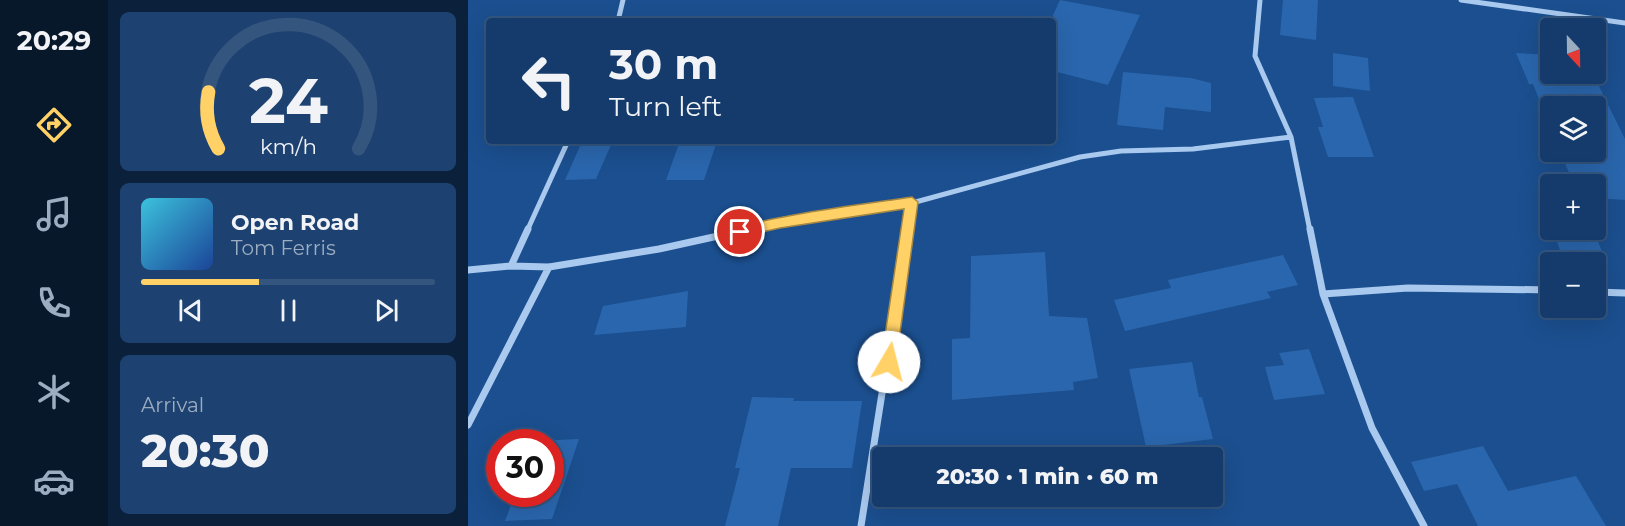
<!DOCTYPE html>
<html lang="en">
<head>
<meta charset="utf-8">
<style>
  :root { --surface:#143b6b; --page:#1d4271; --text:#f1f3f6; --muted:#9dadc1; --line:#33557e; --accent:#ffd166 }
  body { margin:0; font-family:Montserrat,sans-serif; background:var(--page); color:var(--text); height:100vh; display:flex; flex-direction:column; font-size:22px; white-space:nowrap }
  * { box-sizing:border-box; margin:0 }
  p { font-size:20px; color:var(--muted) }
  .icon { flex:none; width:33px; height:33px; fill:none; stroke:currentColor; stroke-width:2; stroke-linecap:round; stroke-linejoin:round }
  .map { position:relative; flex:1; overflow:hidden }
  .panel { display:flex; flex-direction:column; gap:12px; padding:12px; background:#0b203b; width:360px }
  .panel>* { flex:none }
  .hud { position:absolute; left:18px; top:18px; width:570px; height:126px; border-radius:6px; box-shadow:0 6px 24px #0002,0 0 0 2px var(--line); background:#143b6b; color:var(--text); overflow:hidden }
  .needle { width:39px; rotate:158deg }
  .fabs { position:absolute; left:1072px; top:18px; display:grid; gap:12px }
  .fabs a { display:grid; place-items:center; width:66px; height:66px; border-radius:6px; background:var(--surface); box-shadow:0 6px 24px #0002,0 0 0 2px var(--line); font-size:30px }
  .speed { position:absolute; left:18px; top:429px; display:flex; gap:12px; font-size:30px; font-weight:700; text-align:center }
  .speed>* { display:grid; place-content:center; width:78px; height:78px; border-radius:50%; background:var(--surface); box-shadow:0 6px 24px #0002,0 0 0 2px var(--line); line-height:1 }
  .speed .limit { border:9px solid #d22; background:#fff; color:#111 }
  .pin { position:absolute; display:grid; place-items:center; width:51px; height:51px; color:#fff; margin:-26px; border:3px solid #fff; border-radius:50%; box-shadow:0 2px 6px #0007 }
  .me { position:absolute; width:66px; margin:-33px; rotate:8deg; stroke-linejoin:round; filter:drop-shadow(0 0 4px #0008) }
  .turn { display:flex; align-items:center; gap:21px; height:126px; padding:0 24px; font-size:27px }
  .turn .icon { width:78px; height:78px; stroke-width:2.5 }
  .turn b { display:block; font-size:42px; line-height:51px }
  .big { font-size:45px; font-weight:800; line-height:1.1 }
  .panel .tile { flex:1; display:flex; flex-direction:column; justify-content:center; gap:9px; min-width:0; padding:0 21px; border-radius:9px; background:var(--page) }
  .panel .dial { align-items:center; gap:0 }
  .dial svg { height:156px; overflow:visible; fill:none; stroke:var(--line); stroke-width:7; stroke-linecap:round; text-anchor:middle }
  .dial text { fill:var(--text); stroke:none }
  .song { display:flex; align-items:center; gap:18px }
  .cover { width:72px; height:72px; border-radius:9px; background:linear-gradient(135deg,hsl(190 70% 55%),hsl(220 70% 35%)) }
  .played { height:6px; border-radius:3px; background:linear-gradient(90deg,var(--accent) 40%,var(--line) 40%) }
  .keys { display:flex; justify-content:space-around; direction:ltr }
  .trip { position:absolute; left:404px; top:447px; width:351px; height:60px; border-radius:6px; background:var(--surface); box-shadow:0 6px 24px #0002,0 0 0 2px var(--line); font-weight:800; line-height:60px; text-align:center }
  main { display:flex; flex:1; min-height:0 }
  .tabs { display:flex; flex-direction:column; width:108px; justify-content:space-around; align-items:center; background:#08182b; color:var(--muted) }
  .tabs .icon { width:42px; height:42px }
  .tabs .on { color:var(--accent) }
  .tabs b { font-size:27px; color:var(--text) }
  .map>svg:first-child { display:block }
  .building { fill:#2a66ad }
  .lines { fill:none; stroke-linecap:round; stroke-linejoin:round }
  .minor-far1 { stroke:#a9c9ee; stroke-width:5 }
  .minor { stroke:#a9c9ee; stroke-width:7 }
  .route { fill:#ffd166; stroke:#a68842; stroke-width:1.5 }
</style>
</head>
<body>
<main>
<nav class="tabs">
<b>20:29</b>
<svg class="icon on" aria-label="directions" viewBox="0 0 24 24"><path d="M12 3l9 9-9 9-9-9zM9 14v-3h6M13 9l2 2-2 2"/></svg>
<svg class="icon" aria-label="music" viewBox="0 0 24 24"><path d="M9 18V5l10-2v13"/><circle cx="6" cy="18" r="3"/><circle cx="16" cy="16" r="3"/></svg>
<svg class="icon" aria-label="phone" viewBox="0 0 24 24"><path d="M5 4h4l2 5-3 2q2 4 5 5l2-3 5 2v4C11 20 4 13 5 4z"/></svg>
<svg class="icon" aria-label="climate" viewBox="0 0 24 24"><path d="M12 3v18M4 7l16 10M4 17L20 7"/></svg>
<svg class="icon" aria-label="car" viewBox="0 0 24 24"><path d="M5 17H2v-5l4-1 3-4h7l3 4 3 1v5h-3M9 17h6M6 11h13"/><circle cx="7" cy="17" r="2"/><circle cx="17" cy="17" r="2"/></svg>
</nav>
<section class="panel">
<div class="tile dial"><svg viewBox="0 0 100 80">
<path d="M14 69A42 42 0 1 1 86 69"/>
<path d="M14 69A42 42 0 0 1 9 40" stroke="#ffd166"/>
<text x="50" y="56" font-size="32" font-weight="700">24</text>
<text x="50" y="72" font-size="11">km/h</text>
</svg></div>
<div class="tile">
<div class="song"><i class="cover"></i><div><b>Open Road</b><p>Tom Ferris</p></div></div>
<div class="played"></div>
<div class="keys"><svg class="icon" aria-label="previous" viewBox="0 0 24 24"><path d="M18 5L8 12l10 7zM5 5v14"/></svg><svg class="icon" aria-label="pause" viewBox="0 0 24 24"><path d="M8 5v14M16 5v14"/></svg><svg class="icon" aria-label="next" viewBox="0 0 24 24"><path d="M6 5l10 7-10 7zM19 5v14"/></svg></div>
</div>
<div class="tile"><p>Arrival</p><b class="big">20:30</b></div>
</section>
<div class="map">
<svg width="1157" height="526" viewBox="0 0 1157 526">
  <rect width="100%" height="100%" fill="#1b4f8f"/>
  <!-- building -->
  <path class="building" d="M592,0l80,15 -32,70 -55,-14v-56z
    M815,0h35l-2,40 -36,-5z
    M865,53l35,5 2,33 -37,-5z
    M1048,53l35,2v19h42l32,65v61l-29,-2v-14h-22l-14,-32h36v-46h-45v23l-18,-45h-4z
    M655,72l68,6 20,5v29l-46,-5 -2,23 -46,-5z
    M885,97l21,60h-46l-10,-30h5l-9,-29z
    M212,141h37l-13,39h-38z
    M143,145l-15,34 -31,1 15,-34z
    M1085,230h40l11,26 -43,-3z
    M577,252l4,64 38,2 11,60 -25,4 1,8 -122,10v-61l18,-1 1,-82z
    M815,255l15,30 -31,7 4,6 -146,33 -11,-31 57,-12 -3,-8z
    M220,291l-2,36 -92,8 9,-29z
    M841,349l16,45 -51,6 -9,-33 19,-2 -5,-12z
    M724,362l7,35h3l11,42 -67,8 -17,-78z
    M284,397l42,1 -1,3h69l-10,67h-61l-13,58h-53l15,-58h-5z
    M111,439l-27,80 -47,2 10,-27h35v-52h-16l1,-1z
    M1015,446l25,45 68,-15 30,50h-128l-21,-42 -33,7 -13,-29z"/>
  <g class="lines">
    <!-- minor-far1 -->
    <path class="minor-far1" d="M792,0l-5,56 36,81
      M993,0l164,23
      M150,21l5,-21
      M59,231l41,-90
      M275,231l37,-8 132,-20 168,-46 41,-6 72,-2 98,-12 19,94
      M440,231l4,-28"/>
    <!-- minor -->
    <path class="minor" d="M842,229l13,65 49,134 52,98
      M43,266l17,-37
      M0,270l43,-4 38,1 110,-18 91,-20
      M1128,292l29,1
      M855,294l85,-6 143,2
      M0,425l81,-158
      M393,526l47,-297"/>
  </g>
  <!-- route -->
  <path class="route" d="M444,197l6,5 -22,160 -2,5 -5,2 -6,-2 -2,-5 23,-153 -124,19 -40,9 -7,-5c7,-13 155,-31 179,-35z"/>
</svg>
<div class="fabs">
<a><svg class="needle" viewBox="-14 -14 28 28"><path d="M0-13l5 13h-10z" fill="#e53935"/><path d="M0 13l5-13h-10z" fill="#9dadc1"/></svg></a>
<a><svg class="icon" aria-label="layers" viewBox="0 0 24 24"><path d="M12 4l9 5-9 5-9-5zM3 14l9 5 9-5"/></svg></a>
<a>+</a>
<a>−</a>
</div>
<div class="speed"><div class="limit">30</div></div>
<div class="pin" style="left:272px;top:232px;background:#d93025"><svg class="icon" aria-label="arrive" viewBox="0 0 24 24"><path d="M6 21V4h12l-3 4 3 4H6"/></svg></div>
<svg class="me" style="left:421px;top:362px" viewBox="-20 -20 40 40"><circle r="19" fill="#fff"/><path d="M0-13L10 11 0 6-10 11z" fill="#ffd166"/></svg>
<div class="trip">20:30 · 1 min · 60 m</div>
<div class="hud">
<div class="turn"><svg class="icon" aria-label="left" viewBox="0 0 24 24"><path d="M17 20v-9H6M10 6l-5 5 5 5"/></svg><div><b>30 m</b>Turn left</div></div>
</div>
</div>
</main>
</body>
</html>
